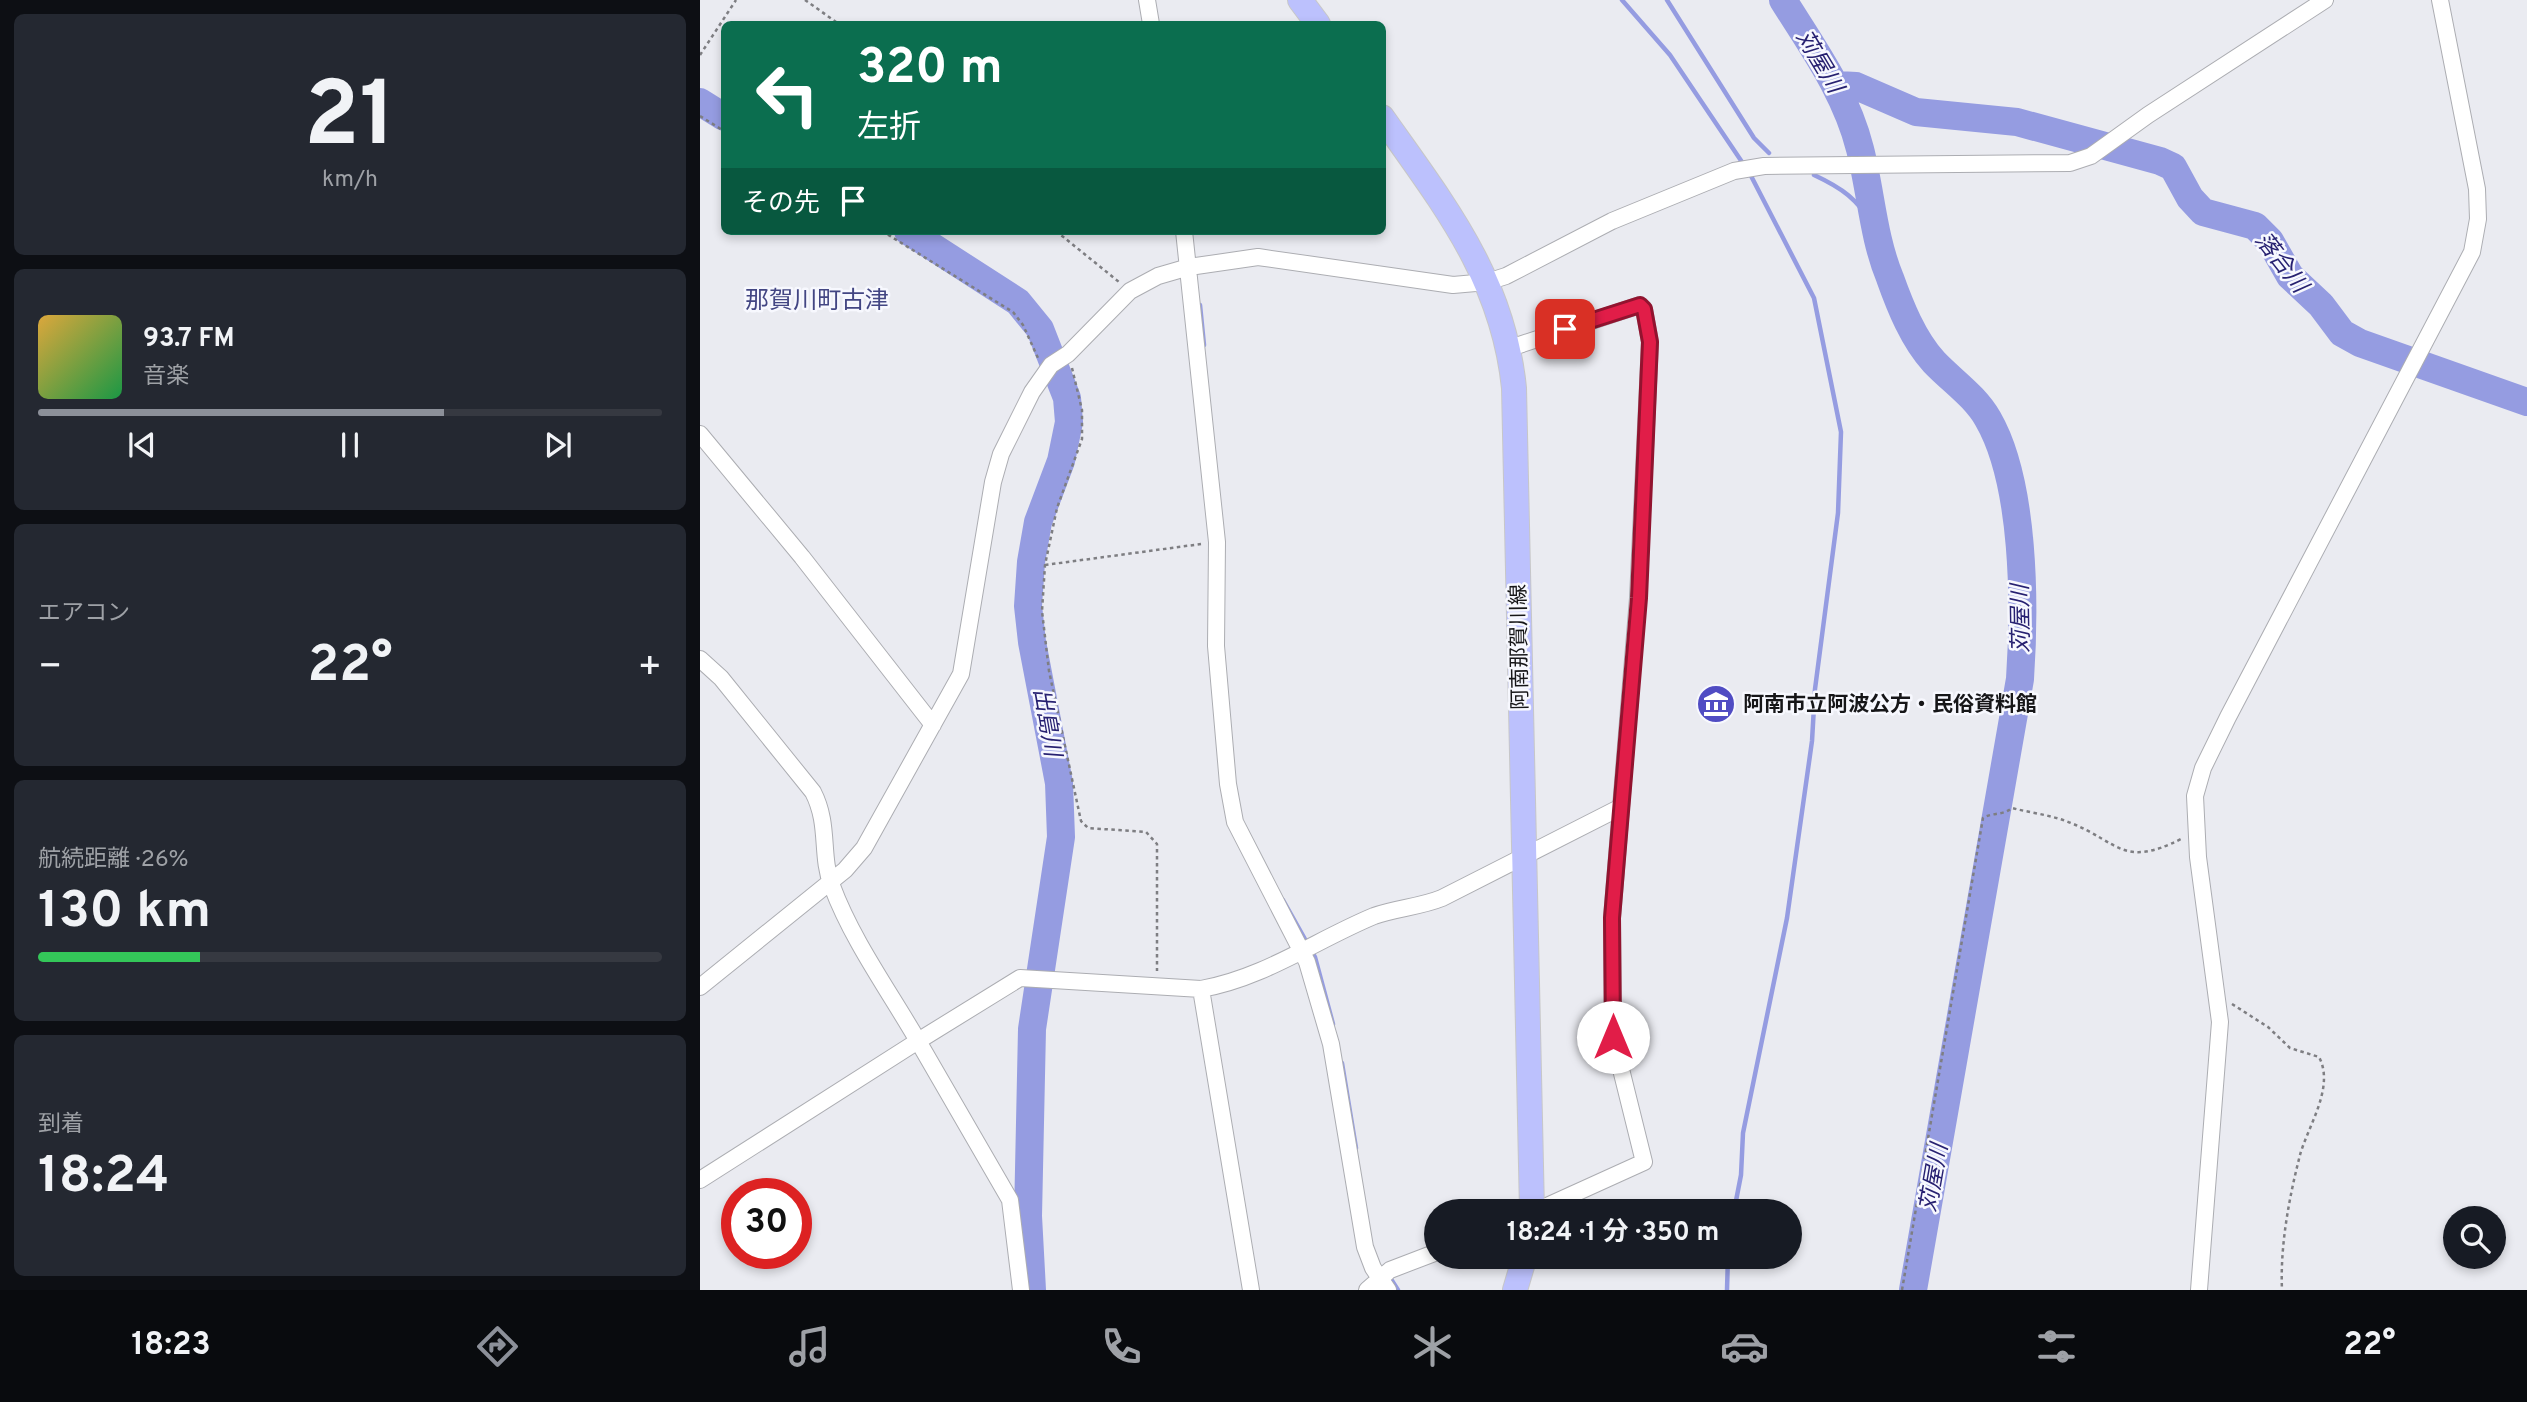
<!DOCTYPE html>
<html lang="ja">
<head>
<meta charset="utf-8">
<style>
  :root { --surface:#171b24; --page:#242831; --text:#f1f3f6; --muted:#9ea1a6; --line:#363941; --accent:#8c9099 }
  body { margin:0; font-family:Overpass,"Noto Sans JP",sans-serif; background:var(--page); color:var(--text); height:100vh; display:flex; flex-direction:column; font-size:26px; white-space:nowrap }
  * { box-sizing:border-box; margin:0 }
  p { font-size:23px; color:var(--muted) }
  .icon { flex:none; width:38px; height:38px; fill:none; stroke:currentColor; stroke-width:2; stroke-linecap:round; stroke-linejoin:round }
  .map { position:relative; flex:1; overflow:hidden }
  .details { display:flex; flex-direction:column; gap:14px; padding:14px; background:#0d0f14; width:700px }
  .details>* { flex:none }
  .guide { position:absolute; left:21px; top:21px; width:665px; height:214px; border-radius:10px; box-shadow:0 4px 10px #0003; background:#0b6e4f; color:#fff; overflow:hidden }
  .fabs { position:absolute; left:1743px; top:1206px; display:grid; gap:14px }
  .fabs a { display:grid; place-items:center; width:63px; height:63px; border-radius:50%; background:var(--surface); box-shadow:0 4px 10px #0003; font-size:35px }
  .speed { position:absolute; left:21px; top:1178px; display:flex; gap:14px; font-size:35px; font-weight:700; text-align:center }
  .speed>* { display:grid; place-content:center; width:91px; height:91px; border-radius:50%; background:var(--surface); box-shadow:0 4px 10px #0003; line-height:1 }
  .speed .limit { border:10px solid #d22; background:#fff; color:#111 }
  .pin { position:absolute; display:grid; place-items:center; width:60px; height:60px; color:#fff; margin:-30px; border-radius:14px; box-shadow:0 4px 10px #0006 }
  .me { position:absolute; width:77px; margin:-38px; rotate:0deg; stroke-linejoin:round; filter:drop-shadow(0 0 5px #0008) }
  .turn { display:flex; align-items:center; gap:24px; height:147px; padding:0 21px; font-size:32px }
  .turn .icon { width:91px; height:91px; stroke-width:2.5 }
  .turn b { display:block; font-size:49px; line-height:60px }
  .then { display:flex; align-items:center; height:66px; padding:0 21px; background:#0003; gap:14px; font-size:26px }
  .big { font-size:52px; font-weight:700; line-height:1.1 }
  .details .widget { flex:1; display:flex; flex-direction:column; justify-content:center; gap:10px; min-width:0; padding:0 24px; border-radius:10px; background:var(--page) }
  .details .dial { align-items:center; gap:0 }
  .dial b { font-size:91px; line-height:1 }
  .song { display:flex; align-items:center; gap:21px }
  .cover { width:84px; height:84px; border-radius:10px; background:linear-gradient(135deg,hsl(40 70% 55%),hsl(140 70% 35%)) }
  .played { height:7px; border-radius:4px; background:linear-gradient(90deg,var(--accent) 65%,var(--line) 65%) }
  .keys { display:flex; justify-content:space-around; direction:ltr }
  .heat { display:flex; justify-content:space-between; align-items:center; font-size:38px; direction:ltr }
  .charge { height:10px; border-radius:5px; background:linear-gradient(90deg,#34c759 26%,var(--line) 0) }
  .trip { position:absolute; left:724px; top:1199px; width:378px; height:70px; border-radius:35px; background:var(--surface); box-shadow:0 4px 10px #0003; font-weight:700; line-height:70px; text-align:center }
  .tab-bar { display:flex; height:112px; justify-content:space-around; align-items:center; background:#090b0e; color:var(--muted) }
  .tab-bar .icon { width:49px; height:49px }
  .tab-bar .current { color:var(--accent) }
  .tab-bar b { font-size:32px; color:var(--text) }
  main { display:flex; flex:1; min-height:0 }
  .map>svg:first-child { display:block }
  .lines { fill:none; stroke-linecap:round; stroke-linejoin:round }
  .stream { stroke:#959ce1; stroke-width:4.5 }
  .river { stroke:#959ce1; stroke-width:28 }
  .street-casing { stroke:#acadb2; stroke-width:18 }
  .primary-casing { stroke:#c7c7c8; stroke-width:26 }
  .path { stroke:#7e7e82; stroke-width:2.5; stroke-dasharray:3.5 3.5; stroke-linecap:butt }
  .street { stroke:#fff; stroke-width:16 }
  .primary { stroke:#bcc1fd; stroke-width:24 }
  .route-casing { stroke:#92132f; stroke-width:18 }
  .route { stroke:#e11d48; stroke-width:12 }
  .labels { text-anchor:middle; stroke-width:5; stroke-linejoin:round; paint-order:stroke }
  .street-label { font-size:21px; fill:#161618; stroke:#f7f8fe }
  .poi-label { font-size:21px; font-weight:bold; fill:#161618; stroke:#f7f8fe; text-anchor:start }
  .water-label { font-size:23px; font-style:italic; fill:#272171; stroke:#f7f8fe }
  .quarter-label { font-size:24px; fill:#434683; stroke:#f7f8fe }
</style>
</head>
<body>
<main>
<section class="details">
<div class="widget dial"><b>21</b><p>km/h</p></div>
<div class="widget">
<div class="song"><i class="cover"></i><div><b>93.7 FM</b><p>音楽</p></div></div>
<div class="played"></div>
<div class="keys"><svg class="icon" aria-label="previous" viewBox="0 0 24 24"><path d="M18 5L8 12l10 7zM5 5v14"/></svg><svg class="icon" aria-label="pause" viewBox="0 0 24 24"><path d="M8 5v14M16 5v14"/></svg><svg class="icon" aria-label="next" viewBox="0 0 24 24"><path d="M6 5l10 7-10 7zM19 5v14"/></svg></div>
</div>
<div class="widget"><p>エアコン</p>
<div class="heat"><a>−</a><b class="big">22°</b><a>+</a></div>
</div>
<div class="widget"><p>航続距離 · 26%</p><b class="big">130 km</b><div class="charge"></div></div>
<div class="widget"><p>到着</p><b class="big">18:24</b></div>
</section>
<div class="map">
<svg width="1827" height="1290" viewBox="0 0 1827 1290">
  <rect width="100%" height="100%" fill="#eaebf1"/>
  <g class="lines">
    <!-- stream -->
    <path class="stream" d="M922,0l48,55 74,110
      M967,0l87,138 15,15
      M1114,175c30,14 41,23 61,51
      M500,305l4,40
      M583,900l32,57 18,67
      M642,1063l14,85
      M1034,1211l7,-36 2,-42 44,-215 25,-177 3,-52 23,-176 3,-81 -27,-134 -65,-126
      M689,1276l9,14
      M1027,1290l1,-34"/>
    <!-- river -->
    <path class="river" d="M1083,0c30,48 63,93 77,149 11,43 13,88 30,129 10,28 23,61 44,84 18,19 41,34 54,57 37,64 37,187 32,260l-107,611
      M1138,85l18,1 60,26 101,10 143,39 13,6 17,31 13,14 52,14 15,15 20,35 31,29 21,28 18,10 167,59
      M0,102l24,15
      M208,231l110,71 22,27 27,69 2,24 -8,39 -23,61 -7,40 -3,44 4,36 27,141 2,54 -29,192 -4,187 4,74"/>
    <defs>
      <path id="street" d="M447,0l4,24
        M484,231l33,311 -1,104 12,138 7,38 72,140 24,82 34,203 8,21 15,22
        M810,348l130,-43 4,4 6,33 -12,256 -26,320 1,119 31,125 -108,49
        M0,434l102,123 131,168
        M0,659l21,19 92,114c17,33 7,63 19,94 20,54 57,105 86,155l-218,139
        M0,987l145,-117 19,-22 97,-174 32,-192 8,-28 31,-62 19,-27 17,-11 62,-63 28,-15 31,-9 69,-10 195,28 34,-3 19,-6 106,-55 122,-50 30,-5 306,-3 21,-7 57,-41 177,-115
        M501,989l50,301
        M321,1290l-11,-90 -92,-159 102,-63 181,11c63,-11 115,-49 173,-73 22,-8 46,-9 68,-18l179,-91
        M667,1290l23,-20 47,-18
        M1499,1290l21,-268 -22,-165 -3,-61 8,-28 25,-51 244,-465 6,-33 -1,-30 -37,-189"/>
      <path id="primary" d="M600,0l18,24
        M682,117c62,88 121,161 132,271l18,823
        M815,1290l10,-34"/>
    </defs>
    <!-- street casing -->
    <use href="#street" class="street-casing"/>
    <!-- primary casing -->
    <use href="#primary" class="primary-casing"/>
    <!-- path -->
    <path class="path" d="M105,0l34,24
      M0,55l36,-55
      M0,116l24,15
      M182,231l131,81 10,13 15,33
      M356,231l63,51
      M372,368l10,42v29l-25,69 -12,57 -3,46 7,60 32,150 7,7 58,4 11,12v127
      M345,565l156,-21
      M1532,1004l36,23 22,21 29,9c16,30 -11,69 -19,98 -11,43 -20,91 -18,135
      M1202,1290l81,-472c10,-6 19,-2 29,-10 19,5 40,7 59,15 49,20 52,45 110,16"/>
    <!-- street -->
    <use href="#street" class="street"/>
    <!-- primary -->
    <use href="#primary" class="primary"/>
  </g>
  <g class="lines">
    <defs>
      <path id="route" d="M865,329l75,-24 4,4 6,33 -11,256 -27,320 1,119"/>
    </defs>
    <!-- route casing -->
    <use href="#route" class="route-casing"/>
    <!-- route -->
    <use href="#route" class="route"/>
  </g>
  <!-- icons -->
  <defs>
    <symbol id="museum-disc" viewBox="-11 -11 22 22"><circle r="9.5" fill="#504cc3" stroke="#f7f8fe"/><path d="M0-6L6-3V-2H-6V-3ZM-5-1h2V3h-2ZM-1-1h2V3h-2ZM3-1h2V3H3ZM-6 4H6V6H-6Z" fill="#fff"/></symbol>
  </defs>
  <g fill-rule="evenodd">
    <use href="#museum-disc" x="994" y="682" width="44" height="44"/>
  </g>
  <g class="labels">
    <!-- street labels -->
    <g class="street-label">
      <text transform="translate(819 647) rotate(-91)" y="7">阿南那賀川線</text>
    </g>
    <!-- poi labels -->
    <g class="poi-label">
      <text x="1043" y="711">阿南市立阿波公方・民俗資料館</text>
    </g>
    <!-- water labels -->
    <g class="water-label">
      <text transform="translate(1120 61) rotate(59)" y="8">苅屋川</text>
      <text transform="translate(1582 262) rotate(52)" y="8">落合川</text>
      <text transform="translate(1320 619) rotate(-91)" y="8">苅屋川</text>
      <text transform="translate(348 722) rotate(80)" y="8">出島川</text>
      <text transform="translate(1233 1178) rotate(-80)" y="8">苅屋川</text>
    </g>
    <!-- quarter labels -->
    <g class="quarter-label">
      <text x="117" y="308">那賀川町古津</text>
    </g>
  </g>
</svg>
<div class="fabs">
<a><svg class="icon" aria-label="search" viewBox="0 0 24 24"><circle cx="10" cy="10" r="6"/><path d="M15 15l6 6"/></svg></a>
</div>
<div class="speed"><div class="limit">30</div></div>
<div class="pin" style="left:865px;top:329px;background:#d93025"><svg class="icon" aria-label="arrive" viewBox="0 0 24 24"><path d="M6 21V4h12l-3 4 3 4H6"/></svg></div>
<svg class="me" style="left:913px;top:1037px" viewBox="-20 -20 40 40"><circle r="19" fill="#fff"/><path d="M0-13L10 11 0 6-10 11z" fill="#e11d48"/></svg>
<div class="trip">18:24 · 1 分 · 350 m</div>
<div class="guide">
<div class="turn"><svg class="icon" aria-label="left" viewBox="0 0 24 24"><path d="M17 20v-9H6M10 6l-5 5 5 5"/></svg><div><b>320 m</b>左折</div></div>
<div class="then">その先<svg class="icon" aria-label="arrive" viewBox="0 0 24 24"><path d="M6 21V4h12l-3 4 3 4H6"/></svg></div>
</div>
</div>
</main>
<nav class="tab-bar">
<b>18:23</b>
<svg class="icon current" aria-label="directions" viewBox="0 0 24 24"><path d="M12 3l9 9-9 9-9-9zM9 14v-3h6M13 9l2 2-2 2"/></svg>
<svg class="icon" aria-label="music" viewBox="0 0 24 24"><path d="M9 18V5l10-2v13"/><circle cx="6" cy="18" r="3"/><circle cx="16" cy="16" r="3"/></svg>
<svg class="icon" aria-label="phone" viewBox="0 0 24 24"><path d="M5 4h4l2 5-3 2q2 4 5 5l2-3 5 2v4C11 20 4 13 5 4z"/></svg>
<svg class="icon" aria-label="climate" viewBox="0 0 24 24"><path d="M12 3v18M4 7l16 10M4 17L20 7"/></svg>
<svg class="icon" aria-label="car" viewBox="0 0 24 24"><path d="M5 17H2v-5l4-1 3-4h7l3 4 3 1v5h-3M9 17h6M6 11h13"/><circle cx="7" cy="17" r="2"/><circle cx="17" cy="17" r="2"/></svg>
<svg class="icon" aria-label="filters" viewBox="0 0 24 24"><path d="M4 7h16M4 17h16"/><circle cx="9" cy="7" r="2"/><circle cx="15" cy="17" r="2"/></svg>
<b>22°</b>
</nav>
</body>
</html>
